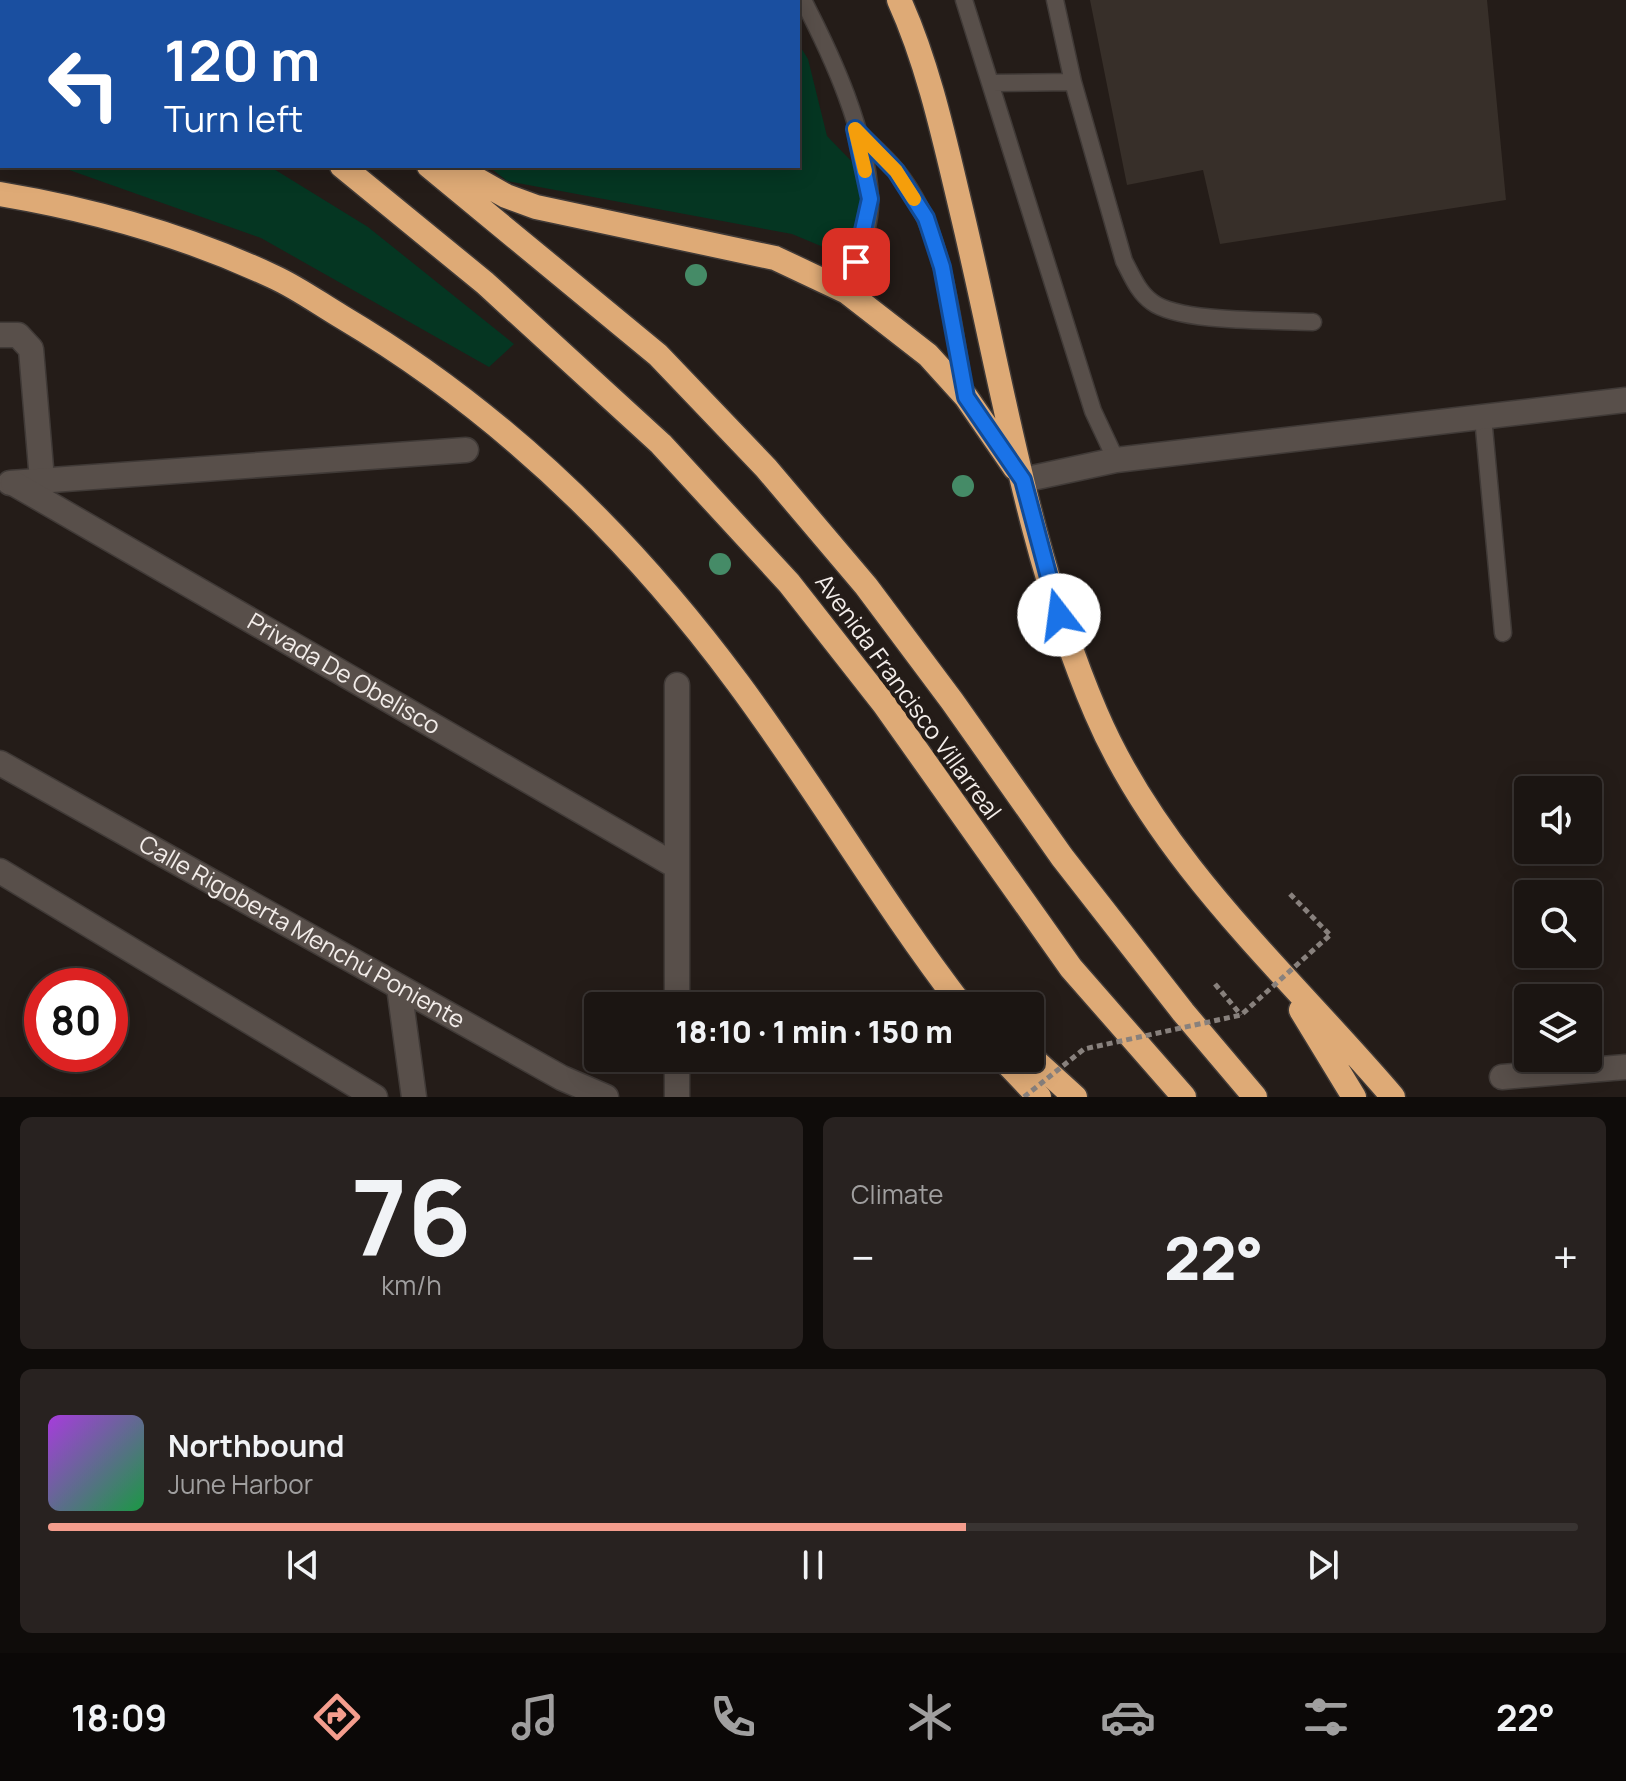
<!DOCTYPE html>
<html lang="en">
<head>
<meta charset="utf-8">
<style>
  :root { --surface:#1b1512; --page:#282220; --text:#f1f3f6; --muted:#a09f9f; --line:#393432; --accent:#f49d8d }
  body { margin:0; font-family:Manrope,sans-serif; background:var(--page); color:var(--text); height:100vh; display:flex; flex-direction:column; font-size:30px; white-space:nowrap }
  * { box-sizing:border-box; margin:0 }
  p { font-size:26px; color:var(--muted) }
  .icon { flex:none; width:44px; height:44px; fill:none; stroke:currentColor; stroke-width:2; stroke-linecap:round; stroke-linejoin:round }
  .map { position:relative; height:1097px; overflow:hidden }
  .sheet { display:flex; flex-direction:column; gap:20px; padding:20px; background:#0f0c0a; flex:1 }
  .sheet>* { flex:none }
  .hud { position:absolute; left:0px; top:0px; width:800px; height:168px; box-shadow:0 4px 20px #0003,0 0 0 2px var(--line); background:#1a4fa0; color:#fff; overflow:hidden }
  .buttons { position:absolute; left:1514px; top:776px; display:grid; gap:16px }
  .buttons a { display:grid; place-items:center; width:88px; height:88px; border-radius:8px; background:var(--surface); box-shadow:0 4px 20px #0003,0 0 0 2px var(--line); font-size:40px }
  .speed { position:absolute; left:24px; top:968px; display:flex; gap:16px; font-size:40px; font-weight:700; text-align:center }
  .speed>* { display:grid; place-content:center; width:104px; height:104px; border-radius:50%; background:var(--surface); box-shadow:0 4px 20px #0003,0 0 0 2px var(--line); line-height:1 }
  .speed .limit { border:12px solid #d22; background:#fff; color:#111 }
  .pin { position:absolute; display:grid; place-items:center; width:68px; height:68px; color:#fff; margin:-34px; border-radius:16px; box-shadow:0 4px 12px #0006 }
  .me { position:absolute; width:88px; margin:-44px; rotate:345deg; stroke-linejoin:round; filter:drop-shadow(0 0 6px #0008) }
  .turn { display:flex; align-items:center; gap:28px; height:168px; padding:0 32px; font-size:36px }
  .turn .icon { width:104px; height:104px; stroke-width:2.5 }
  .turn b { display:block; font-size:56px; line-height:68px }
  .big { font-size:60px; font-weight:800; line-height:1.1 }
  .sheet .tile { flex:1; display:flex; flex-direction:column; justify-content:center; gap:12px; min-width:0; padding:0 28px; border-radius:12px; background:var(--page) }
  .sheet .dial { align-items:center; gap:0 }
  .dial b { font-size:104px; line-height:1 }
  .song { display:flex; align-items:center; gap:24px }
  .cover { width:96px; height:96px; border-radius:12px; background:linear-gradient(135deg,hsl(280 70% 55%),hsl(140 70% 35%)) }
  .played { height:8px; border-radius:4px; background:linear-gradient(90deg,var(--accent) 60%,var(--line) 60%) }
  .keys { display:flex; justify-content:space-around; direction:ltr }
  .heat { display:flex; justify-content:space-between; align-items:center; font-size:44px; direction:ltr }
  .sheet .tiles { flex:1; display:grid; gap:20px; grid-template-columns:1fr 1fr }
  .tile:last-child { grid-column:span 2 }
  .trip { position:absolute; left:584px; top:992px; width:460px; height:80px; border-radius:8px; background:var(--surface); box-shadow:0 4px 20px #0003,0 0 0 2px var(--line); font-weight:800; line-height:80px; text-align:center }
  .menu { display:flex; height:128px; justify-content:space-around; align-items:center; background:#0b0807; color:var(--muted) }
  .menu .icon { width:56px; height:56px }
  .menu .current { color:var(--accent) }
  .menu b { font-size:36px; color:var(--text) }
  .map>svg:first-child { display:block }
  .green { fill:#053622 }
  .building { fill:#372f29 }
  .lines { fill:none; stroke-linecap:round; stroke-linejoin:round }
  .lane-casing { stroke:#403a37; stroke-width:19 }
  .street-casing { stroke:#403a37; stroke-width:27 }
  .highway-casing { stroke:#403a37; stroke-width:27 }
  .path { stroke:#88817d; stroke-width:5; stroke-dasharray:6 4; stroke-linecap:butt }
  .lane { stroke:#584f4a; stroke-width:16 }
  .street { stroke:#584f4a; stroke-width:24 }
  .highway { stroke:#deaa76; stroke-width:24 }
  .path-bridge { stroke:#88817d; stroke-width:5; stroke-dasharray:6 4; stroke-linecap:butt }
  .tree { fill:#458b67 }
  .route-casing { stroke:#114b97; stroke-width:20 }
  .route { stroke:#1a73e8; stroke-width:14 }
  .slow { stroke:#f59e0b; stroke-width:14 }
  .labels { text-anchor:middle; stroke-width:8; stroke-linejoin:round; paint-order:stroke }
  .street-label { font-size:24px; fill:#f3edea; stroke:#241c18 }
</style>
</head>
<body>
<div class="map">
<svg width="1626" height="1097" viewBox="0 0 1626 1097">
  <rect width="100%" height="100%" fill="#241c18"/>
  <!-- green -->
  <path class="green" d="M263,0h509l2,2h-508z
    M0,6l2,2v144h-2z
    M798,43l10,16 19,77 32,33 7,36 -5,37 -21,12 -48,-20 -285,-53 -19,-15h310z
    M58,166h211l99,61 146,117 -25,23 -228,-129z"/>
  <!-- building -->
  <path class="building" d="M1090,0h397l19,200 -286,44 -17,-74 -76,15z"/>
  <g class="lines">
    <defs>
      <path id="lane" d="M803,0c30,58 63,130 67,197 2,30 -15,66 -23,95
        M964,0l129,411 23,49
        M1055,0l18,82
        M991,83l82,-1 51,179c8,15 14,31 28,41 27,21 124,18 161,20
        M856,130c13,13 28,25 40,40 50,61 55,148 69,223
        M1483,417l20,216"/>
      <g id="street">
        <path d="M0,335h18l13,14 11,131"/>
        <path d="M1023,480l93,-20 510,-60"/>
        <path d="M10,483l456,-33"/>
        <path id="s1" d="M13,483l663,383"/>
        <path id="s2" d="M0,763l562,315 44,19"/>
        <path d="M0,871l375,226"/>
        <path d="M399,987l15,110"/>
        <path d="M677,1006v-321"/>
        <path d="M677,1058v39"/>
        <path d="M1502,1077l124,-10"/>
      </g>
      <path id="highway" d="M86,0l3,2
        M203,0l3,2
        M899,0c30,66 46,142 63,213 40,167 66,341 134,500 64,150 193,262 297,384
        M342,166l143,117 176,161 128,139 95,121 187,264 113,129
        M429,166l229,189 108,113 100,118 86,115 110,156 121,155 72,85
        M453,166l53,30 30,11 239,51 72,34 81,63 38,42 49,71
        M0,194c95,16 187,42 274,83 24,11 46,27 68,40 157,93 288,220 396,366 78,105 144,219 224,323
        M1301,1010l53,87
        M1030,1056l45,41
        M1002,1058l37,39"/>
    </defs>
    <!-- lane casing -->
    <use href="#lane" class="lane-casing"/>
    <!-- street casing -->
    <use href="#street" class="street-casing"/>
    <!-- highway casing -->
    <use href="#highway" class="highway-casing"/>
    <!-- path -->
    <path class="path" d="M1290,894l40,41
      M1215,984l26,31"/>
    <!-- lane -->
    <use href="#lane" class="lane"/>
    <!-- street -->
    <use href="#street" class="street"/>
    <!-- highway -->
    <use href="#highway" class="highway"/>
    <!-- path-bridge -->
    <path class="path-bridge" d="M1024,1097l60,-48 157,-34 89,-80"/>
  </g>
  <!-- trees -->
  <g class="tree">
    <circle cx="696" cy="275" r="11"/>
    <circle cx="963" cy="486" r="11"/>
    <circle cx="720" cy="564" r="11"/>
  </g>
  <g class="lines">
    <defs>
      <path id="route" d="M856,262l14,-63 -15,-70 41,42 30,47 16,49 24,130 57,83 36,135"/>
    </defs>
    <!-- route casing -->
    <use href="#route" class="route-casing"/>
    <!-- route -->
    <use href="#route" class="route"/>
    <!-- slow -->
    <path class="slow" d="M865,171l-10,-42 41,42 18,28"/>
  </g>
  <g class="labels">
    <!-- street labels -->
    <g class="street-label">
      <text dy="8" stroke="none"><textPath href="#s1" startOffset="382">Privada De Obelisco</textPath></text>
      <text transform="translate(908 697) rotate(54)" y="8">Avenida Francisco Villarreal</text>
      <text dy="8" stroke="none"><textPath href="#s2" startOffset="346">Calle Rigoberta Menchú Poniente</textPath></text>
    </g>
  </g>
</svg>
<div class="buttons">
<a><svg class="icon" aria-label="sound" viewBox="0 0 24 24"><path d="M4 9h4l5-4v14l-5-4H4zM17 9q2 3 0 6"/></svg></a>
<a><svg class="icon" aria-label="search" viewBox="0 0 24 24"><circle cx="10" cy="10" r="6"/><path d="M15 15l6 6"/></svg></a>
<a><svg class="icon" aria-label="layers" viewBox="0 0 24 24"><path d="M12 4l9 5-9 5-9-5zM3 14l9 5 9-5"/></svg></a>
</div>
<div class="speed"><div class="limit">80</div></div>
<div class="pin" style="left:856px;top:262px;background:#d93025"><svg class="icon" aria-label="arrive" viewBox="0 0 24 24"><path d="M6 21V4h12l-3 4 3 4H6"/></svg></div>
<svg class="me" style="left:1059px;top:615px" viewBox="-20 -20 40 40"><circle r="19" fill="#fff"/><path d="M0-13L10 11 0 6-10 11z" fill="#1a73e8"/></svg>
<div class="trip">18:10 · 1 min · 150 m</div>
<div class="hud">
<div class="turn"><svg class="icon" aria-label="left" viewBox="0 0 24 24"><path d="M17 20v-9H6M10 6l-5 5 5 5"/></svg><div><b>120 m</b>Turn left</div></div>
</div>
</div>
<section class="sheet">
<div class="tiles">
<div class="tile dial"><b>76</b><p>km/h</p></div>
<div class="tile"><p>Climate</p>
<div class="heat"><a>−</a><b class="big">22°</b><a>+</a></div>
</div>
<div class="tile">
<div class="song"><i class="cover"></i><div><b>Northbound</b><p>June Harbor</p></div></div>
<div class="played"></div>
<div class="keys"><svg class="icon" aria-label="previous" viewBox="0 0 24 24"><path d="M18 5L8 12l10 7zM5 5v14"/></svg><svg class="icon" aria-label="pause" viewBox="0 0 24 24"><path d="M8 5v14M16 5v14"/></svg><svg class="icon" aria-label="next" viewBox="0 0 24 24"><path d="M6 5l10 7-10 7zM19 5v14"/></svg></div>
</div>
</div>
</section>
<nav class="menu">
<b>18:09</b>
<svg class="icon current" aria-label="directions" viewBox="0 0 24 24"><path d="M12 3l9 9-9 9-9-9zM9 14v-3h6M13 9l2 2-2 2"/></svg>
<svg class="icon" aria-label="music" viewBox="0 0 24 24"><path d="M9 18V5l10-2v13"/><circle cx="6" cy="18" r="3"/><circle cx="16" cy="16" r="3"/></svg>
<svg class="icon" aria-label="phone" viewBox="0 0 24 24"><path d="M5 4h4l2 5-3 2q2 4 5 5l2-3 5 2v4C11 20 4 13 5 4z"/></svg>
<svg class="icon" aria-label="climate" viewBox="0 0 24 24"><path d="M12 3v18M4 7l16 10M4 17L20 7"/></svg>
<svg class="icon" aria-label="car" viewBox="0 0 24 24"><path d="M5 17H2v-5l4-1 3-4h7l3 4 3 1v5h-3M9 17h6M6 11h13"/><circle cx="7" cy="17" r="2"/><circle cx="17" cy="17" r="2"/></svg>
<svg class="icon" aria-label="filters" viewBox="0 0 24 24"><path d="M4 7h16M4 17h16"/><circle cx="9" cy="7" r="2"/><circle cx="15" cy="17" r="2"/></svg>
<b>22°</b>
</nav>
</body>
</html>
